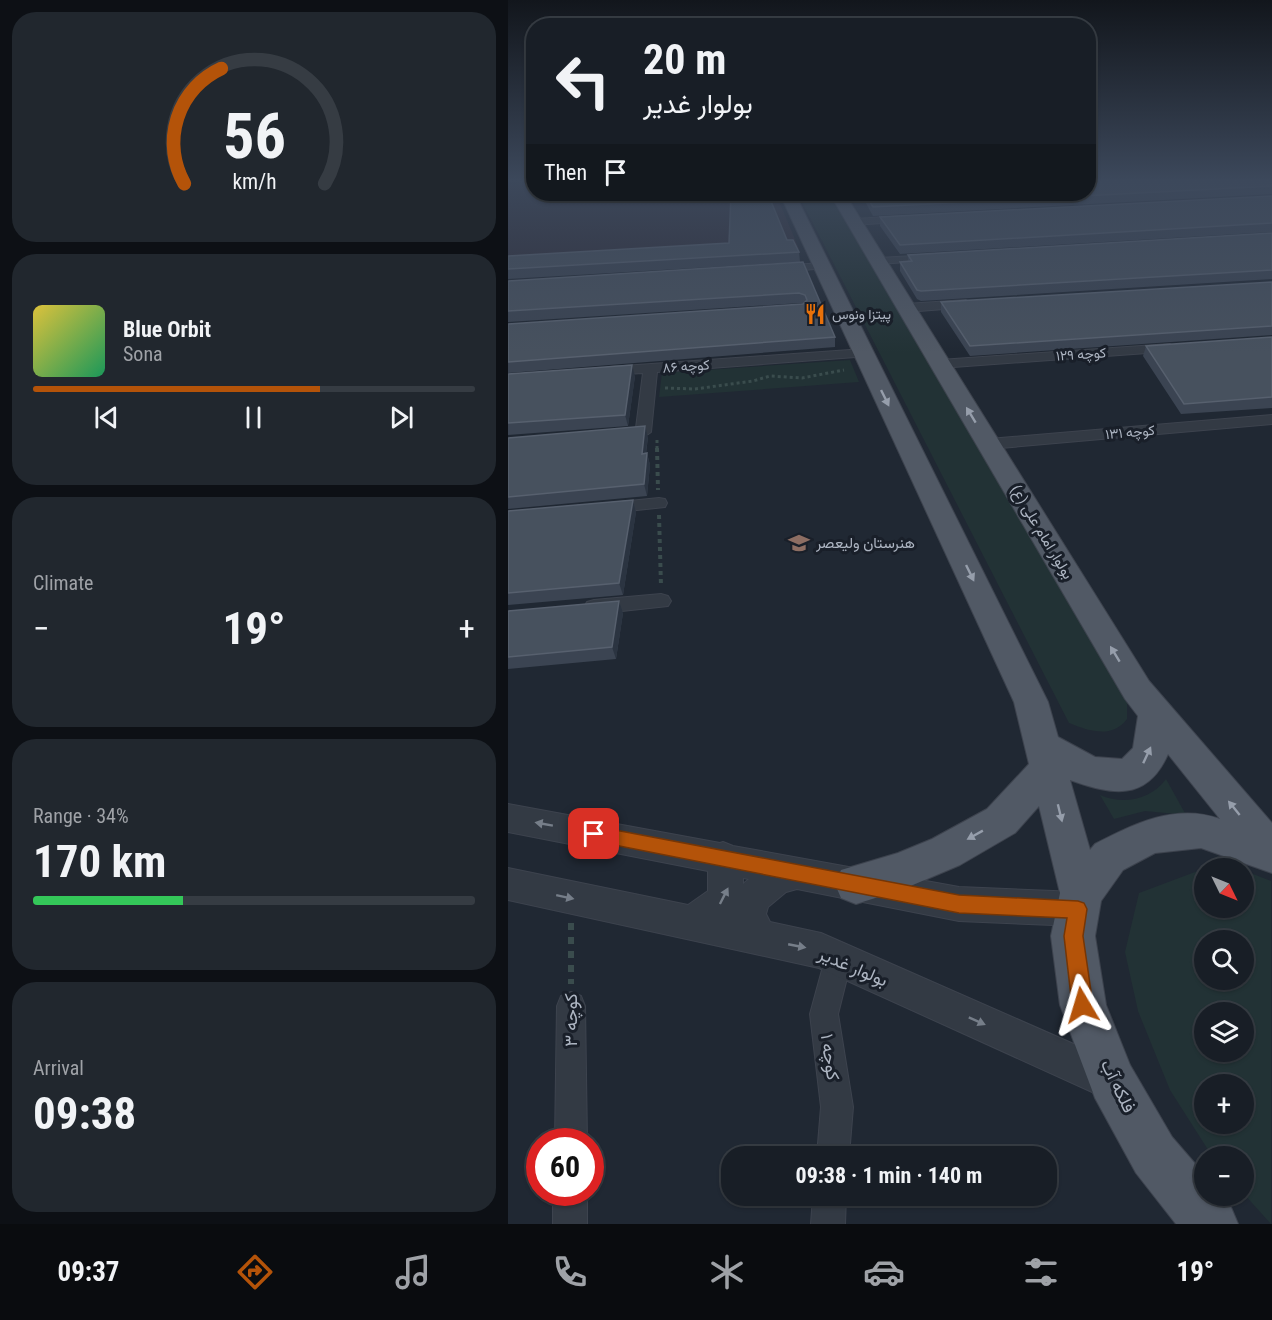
<!DOCTYPE html>
<html lang="en">
<head>
<meta charset="utf-8">
<style>
  :root { --surface:#181e26; --page:#21272e; --text:#f1f3f6; --muted:#9fa2a7; --line:#363c43; --accent:#b45309 }
  body { margin:0; font-family:"Roboto Condensed",Vazirmatn,sans-serif; background:var(--page); color:var(--text); height:100vh; display:flex; flex-direction:column; font-size:22px; white-space:nowrap }
  * { box-sizing:border-box; margin:0 }
  p { font-size:20px; color:var(--muted) }
  .icon { flex:none; width:33px; height:33px; fill:none; stroke:currentColor; stroke-width:2; stroke-linecap:round; stroke-linejoin:round }
  .map { position:relative; flex:1; overflow:hidden }
  .sheet { display:flex; flex-direction:column; gap:12px; padding:12px; background:#0d1015; width:508px }
  .sheet>* { flex:none }
  .banner { position:absolute; left:18px; top:18px; width:570px; height:183px; border-radius:24px; box-shadow:0 2px 4px #0004,0 0 0 2px var(--line); background:#181e26; color:var(--text); overflow:hidden }
  .needle { width:39px; rotate:133deg }
  .controls { position:absolute; left:686px; top:858px; display:grid; gap:12px }
  .controls a { display:grid; place-items:center; width:60px; height:60px; border-radius:50%; background:var(--surface); box-shadow:0 2px 4px #0004,0 0 0 2px var(--line); font-size:30px }
  .speed { position:absolute; left:18px; top:1128px; display:flex; gap:12px; font-size:30px; font-weight:700; text-align:center }
  .speed>* { display:grid; place-content:center; width:78px; height:78px; border-radius:50%; background:var(--surface); box-shadow:0 2px 4px #0004,0 0 0 2px var(--line); line-height:1 }
  .speed .limit { border:9px solid #d22; background:#fff; color:#111 }
  .pin { position:absolute; display:grid; place-items:center; width:51px; height:51px; color:#fff; margin:-26px; border-radius:12px; box-shadow:0 3px 9px #0006 }
  .me { position:absolute; width:66px; margin:-33px; rotate:353deg; stroke-linejoin:round; filter:drop-shadow(0 0 4px #0008) }
  .turn { display:flex; align-items:center; gap:21px; height:126px; padding:0 18px; font-size:27px }
  .turn .icon { width:78px; height:78px; stroke-width:2.5 }
  .turn b { display:block; font-size:42px; line-height:51px }
  .then { display:flex; align-items:center; height:57px; padding:0 18px; background:#0003; gap:12px; font-size:22px }
  .big { font-size:45px; font-weight:700; line-height:1.1 }
  .sheet .tile { flex:1; display:flex; flex-direction:column; justify-content:center; gap:9px; min-width:0; padding:0 21px; border-radius:24px; background:var(--page) }
  .sheet .dial { align-items:center; gap:0 }
  .dial svg { height:156px; overflow:visible; fill:none; stroke:var(--line); stroke-width:7; stroke-linecap:round; text-anchor:middle }
  .dial text { fill:var(--text); stroke:none }
  .song { display:flex; align-items:center; gap:18px }
  .cover { width:72px; height:72px; border-radius:9px; background:linear-gradient(135deg,hsl(50 70% 55%),hsl(150 70% 35%)) }
  .played { height:6px; border-radius:3px; background:linear-gradient(90deg,var(--accent) 65%,var(--line) 65%) }
  .keys { display:flex; justify-content:space-around; direction:ltr }
  .heat { display:flex; justify-content:space-between; align-items:center; font-size:33px; direction:ltr }
  .charge { height:9px; border-radius:4px; background:linear-gradient(90deg,#34c759 34%,var(--line) 0) }
  .trip { position:absolute; left:213px; top:1146px; width:336px; height:60px; border-radius:24px; background:var(--surface); box-shadow:0 2px 4px #0004,0 0 0 2px var(--line); font-weight:700; line-height:60px; text-align:center }
  .tabs { display:flex; height:96px; justify-content:space-around; align-items:center; background:#0a0c0f; color:var(--muted) }
  .tabs .icon { width:42px; height:42px }
  .tabs .selected { color:var(--accent) }
  .tabs b { font-size:27px; color:var(--text) }
  main { display:flex; flex:1; min-height:0 }
  .map>svg:first-child { display:block }
  .medical { fill:#2f2d39 }
  .green { fill:#223235; fill-rule:evenodd }
  .lines { fill:none; stroke-linecap:round; stroke-linejoin:round }
  .minor-casing { stroke:#3d434e; stroke-width:2 }
  .tertiary-casing { stroke:#3d434e; stroke-width:2 }
  .primary-casing { stroke:#3d434e; stroke-width:2 }
  .path-far2 { stroke:#3a4c4d; stroke-width:3; stroke-dasharray:3 3; stroke-linecap:butt }
  .path-far1 { stroke:#3a4c4d; stroke-width:4; stroke-dasharray:4 4; stroke-linecap:butt }
  .path { stroke:#3a4c4d; stroke-width:6; stroke-dasharray:7 7; stroke-linecap:butt }
  .minor { fill:#333a44; fill-rule:evenodd }
  .tertiary { fill:#333a44; fill-rule:evenodd }
  .primary { fill:#515965; fill-rule:evenodd }
  .wall { fill:#3b4452 }
  .shaded-wall { fill:#2b3441 }
  .building { fill:#47515e; stroke:#57606e; stroke-width:1.5 }
  .oneway { fill:#969eab }
  .oneway2 { fill:#767e89 }
  .route { fill:#b45309; stroke:#753606; stroke-width:1.5 }
  .labels { text-anchor:middle; stroke-width:6; stroke-linejoin:round; paint-order:stroke }
  .far-poi-label { font-size:14px; fill:#adb5c2; stroke:#191f29; text-anchor:start }
  .far-street-label { font-size:14px; fill:#adb5c2; stroke:#191f29 }
  .street-label { font-size:15px; fill:#adb5c2; stroke:#191f29 }
  .poi-label { font-size:15px; fill:#adb5c2; stroke:#191f29; text-anchor:start }
  .near-street-label { font-size:18px; fill:#adb5c2; stroke:#191f29 }
</style>
</head>
<body>
<main>
<section class="sheet">
<div class="tile dial"><svg viewBox="0 0 100 80">
<path d="M14 69A42 42 0 1 1 86 69"/>
<path d="M14 69A42 42 0 0 1 33 10" stroke="#b45309"/>
<text x="50" y="56" font-size="32" font-weight="700">56</text>
<text x="50" y="72" font-size="11">km/h</text>
</svg></div>
<div class="tile">
<div class="song"><i class="cover"></i><div><b>Blue Orbit</b><p>Sona</p></div></div>
<div class="played"></div>
<div class="keys"><svg class="icon" aria-label="previous" viewBox="0 0 24 24"><path d="M18 5L8 12l10 7zM5 5v14"/></svg><svg class="icon" aria-label="pause" viewBox="0 0 24 24"><path d="M8 5v14M16 5v14"/></svg><svg class="icon" aria-label="next" viewBox="0 0 24 24"><path d="M6 5l10 7-10 7zM19 5v14"/></svg></div>
</div>
<div class="tile"><p>Climate</p>
<div class="heat"><a>−</a><b class="big">19°</b><a>+</a></div>
</div>
<div class="tile"><p>Range · 34%</p><b class="big">170 km</b><div class="charge"></div></div>
<div class="tile"><p>Arrival</p><b class="big">09:38</b></div>
</section>
<div class="map">
<svg width="764" height="1224" viewBox="0 0 764 1224">
  <rect width="100%" height="100%" fill="#202833"/>
  <!-- medical -->
  <path class="medical" d="M25,182l1,12h242l23,55 -291,17v-82z"/>
  <!-- green -->
  <path class="green" d="M290,194h31l298,505v20c-15,20 -38,12 -58,4z
    M342,360l9,22 -200,15 3,-24z
    M658,779l20,36 -41,-4 -31,8 -14,-24c23,10 51,5 66,-16z
    M711,863l19,5h-34v40h39v-38l28,11v343l-28,-31v-37h-31l-42,-66 -32,-79 -13,-59 14,-59zM696,940h39v40h-39zM696,1012h39v40h-39zM696,1084h39v40h-39z"/>
  <g class="lines">
    <defs>
      <path id="minor" d="M398,216l5,3 -1,2 -56,4 -5,-3 5,-3z
        M425,255l6,3 -2,2 -59,4 -6,-3 6,-3z
        M314,263l4,1v4l-46,4 -6,-3 6,-3z
        M458,300l6,4 -2,3 -64,5 -6,-4 6,-4z
        M662,344l7,4 -2,3 -235,17 -7,-4 7,-4z
        M356,349l5,1 2,3 -2,3 -212,16 -6,60c-8,7 -28,9 -36,2l3,-3 18,-3 7,-55 -34,2 -7,-4 7,-4z
        M764,415v9l-283,25 -8,-5 8,-5z
        M151,498l6,1 2,4 -2,4 -56,6 -6,-1 -3,-4 3,-4 6,-1z
        M153,594l7,2 3,5 -3,5 -74,8 -7,-2 -3,-5 3,-5 7,-2z
        M330,944l10,4 4,10 -14,56 15,93 -4,49h-32l4,-49 -11,-93 18,-66z
        M63,992l10,4 4,10 2,136h-32l2,-136 4,-10z
        M45,1192h34v32h-34z
        M305,1196h33l-1,28h-34z"/>
      <path id="tertiary" d="M0,804l212,39 3,-1 10,4 226,41 119,5 12,5 5,12 -5,12 -12,5 -119,-5 -162,-32 -11,3 -18,15 -2,7 4,8 51,11 305,134 6,14 -6,14 -14,6 -293,-133 -311,-68v-32l180,37 20,-14v-20l-200,-39zM235,878l6,1 -6,5z"/>
      <path id="primary" d="M272,194h15l253,508 10,35 37,20 27,2 11,-11 5,-32 -13,-17 -295,-505h15l304,487 123,142v50l-71,-25 -46,5 -32,17 -22,31 -6,35 11,69 24,60 42,72 32,37v22h19l7,9 8,19h-62l-40,-51 -41,-75 -35,-93 -9,-69 9,-43 -21,-87 -24,27 -55,32 -59,25 -45,14 -15,-6 -6,-14 6,-14 57,-17 34,-14 55,-30 42,-45 -15,-62zM660,754l52,65c-45,-16 -86,5 -125,25l-5,6 -20,-70c42,15 77,22 98,-26z"/>
    </defs>
    <!-- minor casing -->
    <use href="#minor" class="minor-casing"/>
    <!-- tertiary casing -->
    <use href="#tertiary" class="tertiary-casing"/>
    <!-- primary casing -->
    <use href="#primary" class="primary-casing"/>
    <!-- path-far2 -->
    <path class="path-far2" d="M157,388l30,1 58,-8 17,-5 32,2 42,-8
      M149,440v9"/>
    <!-- path-far1 -->
    <path class="path-far1" d="M149,448l1,42
      M151,515l2,71"/>
    <!-- path -->
    <path class="path" d="M63,923v61"/>
    <!-- minor -->
    <use href="#minor" class="minor"/>
    <!-- tertiary -->
    <use href="#tertiary" class="tertiary"/>
    <!-- primary -->
    <use href="#primary" class="primary"/>
  </g>
  <!-- wall -->
  <path class="wall" d="M764,181v13l-399,22 -11,-20h-4l-2,-2h232z
    M764,196v36l-372,22 -20,-28v-9z
    M764,233v46l-351,22 -4,-2 -17,-28v-9l8,-1v-6z
    M279,240l12,12 1,10 -292,17v-23z
    M295,262l32,75v10l-327,26v-49l295,-20 -3,-1 -292,19v-41z
    M764,282v53l-302,21 -29,-44v-10z
    M764,337v71l-91,6 -38,-58 3,-10z
    M0,374l127,2 -7,50 -120,9z
    M140,437l-2,17 1,-1 3,12 -3,31 -139,13v-71z
    M125,500l3,12 -13,83 -115,10v-94z
    M0,611l115,2 -7,46 -108,10z"/>
  <!-- shaded-wall -->
  <path class="shaded-wall" d="M124,365l3,11 -7,50 -3,-11z
    M137,426l3,11 -4,28 -2,-11z
    M139,453l3,12 -3,31 -3,-12z
    M125,500l3,12 -13,83 -4,-12z
    M111,601l4,12 -7,46 -4,-12z"/>
  <!-- building -->
  <path class="building" d="M580,181h184v5l-399,21 -8,-13h223z
    M223,194h37l19,46h6l6,12 -291,17v-13l221,-13z
    M764,196v27l-372,22 -20,-28z
    M764,233v37l-351,21 -4,-1 -17,-28 12,-1 -4,-6z
    M295,262l32,75 -327,25v-38l295,-20 4,-4 -2,-5 -6,-2 -291,18v-30z
    M764,282v44l-302,20 -29,-44z
    M764,337v60l-88,7 -38,-58z
    M124,365l-7,50 -117,8v-49z
    M137,426l-3,28 5,-1 -3,31 -136,13v-59z
    M125,500l-14,83 -111,10v-82z
    M111,601l-7,46 -104,10v-46z"/>
  <!-- one-way arrows -->
  <defs><path id="oneway-solid" d="M-6-.8H1V-3.2L6.5 0L1 3.2V.8H-6Z" transform="scale(1.5)"/></defs>
  <g class="oneway">
    <use href="#oneway-solid" transform="translate(377 398) rotate(64)"/>
    <use href="#oneway-solid" transform="translate(463 415) rotate(-121)"/>
    <use href="#oneway-solid" transform="translate(462 573) rotate(64)"/>
    <use href="#oneway-solid" transform="translate(607 654) rotate(-121)"/>
    <use href="#oneway-solid" transform="translate(639 755) rotate(-65)"/>
    <use href="#oneway-solid" transform="translate(726 808) rotate(-129)"/>
    <use href="#oneway-solid" transform="translate(552 813) rotate(76)"/>
    <use href="#oneway-solid" transform="translate(467 835) rotate(151)"/>
  </g>
  <g class="oneway2">
    <use href="#oneway-solid" transform="translate(36 824) rotate(-170)"/>
    <use href="#oneway-solid" transform="translate(216 896) rotate(-63)"/>
    <use href="#oneway-solid" transform="translate(57 897) rotate(12)"/>
    <use href="#oneway-solid" transform="translate(289 946) rotate(11)"/>
    <use href="#oneway-solid" transform="translate(469 1021) rotate(24)"/>
  </g>
  <!-- sky -->
  <linearGradient id="sky" x2="0" y2="1"><stop stop-color="#12161c"/><stop offset="0.51" stop-color="#3c485b"/><stop offset="1" stop-color="#3c485b" stop-opacity="0"/></linearGradient>
  <rect width="764" height="353" fill="url(#sky)"/>
  <!-- route -->
  <path class="route" d="M86,826l365,69 119,6 6,2 3,6 -4,27 10,69 -3,7 -8,3 -7,-3 -3,-7 -8,-69 3,-18 -108,-5 -365,-72 -6,-2 -3,-5 3,-6z"/>
  <!-- icons -->
  <defs>
    <symbol id="restaurant-bare" viewBox="-9 -9 18 18"><path d="M-5-6h1v4h1v-4h1v4h1v-4h1v5L-1.5 .5V6h-2V.5L-5-1ZM5-6V6H3V1.5H1.5Q1.5-4 5-6Z" fill="#e8710a" stroke="#191f29" stroke-width="2.5" paint-order="stroke"/></symbol>
    <symbol id="school-bare" viewBox="-9 -9 18 18"><path d="M0-5L7-2L0 1L-7-2ZM-4 1L0 2.5L4 1V4Q0 6-4 4Z" fill="#8d6e63" stroke="#191f29" stroke-width="2.5" paint-order="stroke"/></symbol>
  </defs>
  <g fill-rule="evenodd">
    <use href="#restaurant-bare" x="292" y="299" width="30" height="30"/>
    <use href="#school-bare" x="276" y="528" width="30" height="30"/>
  </g>
  <g class="labels">
    <!-- far-poi labels -->
    <g class="far-poi-label">
      <text x="324" y="319">پیتزا ونوس</text>
    </g>
    <!-- far-street labels -->
    <g class="far-street-label">
      <text transform="translate(573 354) rotate(-4)" y="5">کوچه ۱۲۹</text>
      <text transform="translate(178 366) rotate(-4)" y="5">کوچه ۸۶</text>
      <text transform="translate(622 432) rotate(-5)" y="5">کوچه ۱۳۱</text>
    </g>
    <!-- street labels -->
    <g class="street-label">
      <text transform="translate(534 532) rotate(59)" y="5">بولوار امام علی (ع)</text>
    </g>
    <!-- poi labels -->
    <g class="poi-label">
      <text x="308" y="548">هنرستان ولیعصر</text>
    </g>
    <!-- near-street labels -->
    <g class="near-street-label">
      <text transform="translate(345 967) rotate(23)" y="6">بولوار غدیر</text>
      <text transform="translate(63 1020) rotate(-90)" y="6">کوچه ۳</text>
      <text transform="translate(322 1057) rotate(82)" y="6">کوچه ۱</text>
      <text transform="translate(610 1086) rotate(64)" y="6">فلکه آب</text>
    </g>
  </g>
</svg>
<div class="controls">
<a><svg class="needle" viewBox="-14 -14 28 28"><path d="M0-13l5 13h-10z" fill="#e53935"/><path d="M0 13l5-13h-10z" fill="#9fa2a7"/></svg></a>
<a><svg class="icon" aria-label="search" viewBox="0 0 24 24"><circle cx="10" cy="10" r="6"/><path d="M15 15l6 6"/></svg></a>
<a><svg class="icon" aria-label="layers" viewBox="0 0 24 24"><path d="M12 4l9 5-9 5-9-5zM3 14l9 5 9-5"/></svg></a>
<a>+</a>
<a>−</a>
</div>
<div class="speed"><div class="limit">60</div></div>
<div class="pin" style="left:86px;top:834px;background:#d93025"><svg class="icon" aria-label="arrive" viewBox="0 0 24 24"><path d="M6 21V4h12l-3 4 3 4H6"/></svg></div>
<svg class="me" style="left:574px;top:1005px" viewBox="-20 -20 40 40"><path d="M0-17L14 15 0 8-14 15z" fill="#b45309" stroke="#fff" stroke-width="4"/></svg>
<div class="trip">09:38 · 1 min · 140 m</div>
<div class="banner">
<div class="turn"><svg class="icon" aria-label="left" viewBox="0 0 24 24"><path d="M17 20v-9H6M10 6l-5 5 5 5"/></svg><div><b>20 m</b>بولوار غدیر</div></div>
<div class="then">Then<svg class="icon" aria-label="arrive" viewBox="0 0 24 24"><path d="M6 21V4h12l-3 4 3 4H6"/></svg></div>
</div>
</div>
</main>
<nav class="tabs">
<b>09:37</b>
<svg class="icon selected" aria-label="directions" viewBox="0 0 24 24"><path d="M12 3l9 9-9 9-9-9zM9 14v-3h6M13 9l2 2-2 2"/></svg>
<svg class="icon" aria-label="music" viewBox="0 0 24 24"><path d="M9 18V5l10-2v13"/><circle cx="6" cy="18" r="3"/><circle cx="16" cy="16" r="3"/></svg>
<svg class="icon" aria-label="phone" viewBox="0 0 24 24"><path d="M5 4h4l2 5-3 2q2 4 5 5l2-3 5 2v4C11 20 4 13 5 4z"/></svg>
<svg class="icon" aria-label="climate" viewBox="0 0 24 24"><path d="M12 3v18M4 7l16 10M4 17L20 7"/></svg>
<svg class="icon" aria-label="car" viewBox="0 0 24 24"><path d="M5 17H2v-5l4-1 3-4h7l3 4 3 1v5h-3M9 17h6M6 11h13"/><circle cx="7" cy="17" r="2"/><circle cx="17" cy="17" r="2"/></svg>
<svg class="icon" aria-label="filters" viewBox="0 0 24 24"><path d="M4 7h16M4 17h16"/><circle cx="9" cy="7" r="2"/><circle cx="15" cy="17" r="2"/></svg>
<b>19°</b>
</nav>
</body>
</html>
